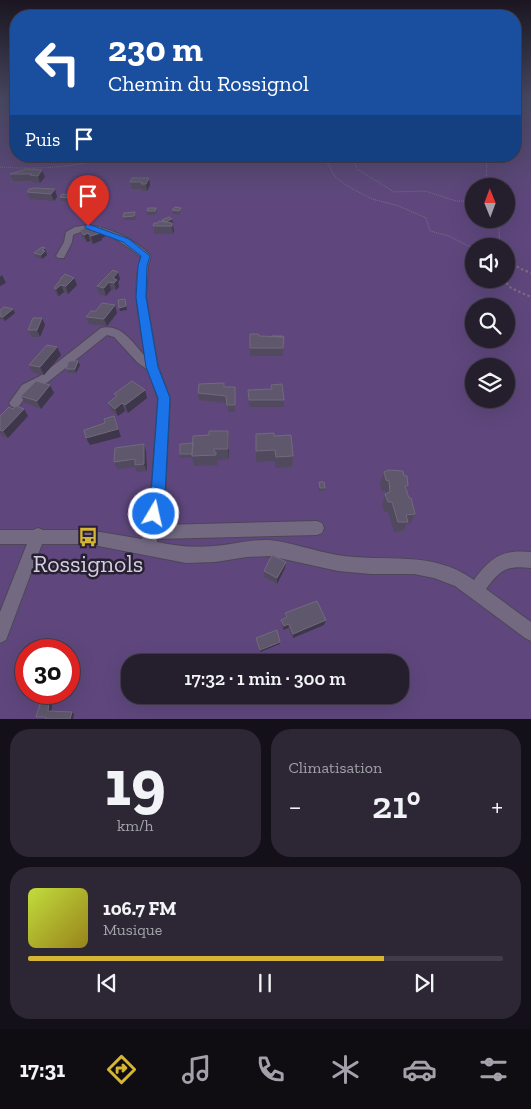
<!DOCTYPE html>
<html lang="fr">
<head>
<meta charset="utf-8">
<style>
  :root { --surface:#251e2d; --page:#2d2735; --text:#f1f3f6; --muted:#a3a2aa; --line:#423c49; --accent:#d5b534 }
  body { margin:0; font-family:"Zilla Slab",serif; background:var(--page); color:var(--text); height:100vh; display:flex; flex-direction:column; font-size:19px; white-space:nowrap }
  * { box-sizing:border-box; margin:0 }
  p { font-size:16px; color:var(--muted) }
  .icon { flex:none; width:28px; height:28px; fill:none; stroke:currentColor; stroke-width:2; stroke-linecap:round; stroke-linejoin:round }
  .map { position:relative; height:719px; overflow:hidden }
  .sheet { display:flex; flex-direction:column; gap:10px; padding:10px; background:#141019; flex:1 }
  .sheet>* { flex:none }
  .hud { position:absolute; left:10px; top:10px; width:511px; height:152px; border-radius:20px; box-shadow:0 5px 20px #0002,0 0 0 1px var(--line); background:#1a4fa0; color:#fff; overflow:hidden }
  .needle { width:32px; rotate:359deg }
  .fabs { position:absolute; left:465px; top:178px; display:grid; gap:10px }
  .fabs a { display:grid; place-items:center; width:50px; height:50px; border-radius:50%; background:var(--surface); box-shadow:0 5px 20px #0002,0 0 0 1px var(--line); font-size:25px }
  .speed { position:absolute; left:15px; top:639px; display:flex; gap:10px; font-size:25px; font-weight:700; text-align:center }
  .speed>* { display:grid; place-content:center; width:65px; height:65px; border-radius:50%; background:var(--surface); box-shadow:0 5px 20px #0002,0 0 0 1px var(--line); line-height:1 }
  .speed .limit { border:8px solid #d22; background:#fff; color:#111 }
  .pin { position:absolute; display:grid; place-items:center; width:42px; height:42px; color:#fff; margin:-51px -21px; border-radius:50% 50% 50% 0; rotate:-45deg; box-shadow:0 0 5px #0007 }
  .pin .icon { rotate:45deg }
  .me { position:absolute; width:55px; margin:-28px; rotate:9deg; stroke-linejoin:round; filter:drop-shadow(0 0 4px #0008) }
  .turn { display:flex; align-items:center; gap:18px; height:105px; padding:0 15px; font-size:22px }
  .turn .icon { width:65px; height:65px; stroke-width:2.5 }
  .turn b { display:block; font-size:35px; line-height:42px }
  .then { display:flex; align-items:center; height:48px; padding:0 15px; background:#0003; gap:10px; font-size:19px }
  .big { font-size:38px; font-weight:600; line-height:1.1 }
  .sheet .widget { flex:1; display:flex; flex-direction:column; justify-content:center; gap:8px; min-width:0; padding:0 18px; border-radius:20px; background:var(--page) }
  .sheet .dial { align-items:center; gap:0 }
  .dial b { font-size:65px; line-height:1 }
  .song { display:flex; align-items:center; gap:15px }
  .cover { width:60px; height:60px; border-radius:8px; background:linear-gradient(135deg,hsl(70 70% 55%),hsl(50 70% 35%)) }
  .played { height:5px; border-radius:2px; background:linear-gradient(90deg,var(--accent) 75%,var(--line) 75%) }
  .keys { display:flex; justify-content:space-around; direction:ltr }
  .heat { display:flex; justify-content:space-between; align-items:center; font-size:28px; direction:ltr }
  .sheet .tiles { flex:1; display:grid; gap:10px; grid-template-columns:1fr 1fr }
  .widget:last-child { grid-column:span 2 }
  .trip { position:absolute; left:121px; top:654px; width:288px; height:50px; border-radius:20px; background:var(--surface); box-shadow:0 5px 20px #0002,0 0 0 1px var(--line); font-weight:600; line-height:50px; text-align:center }
  .tab-bar { display:flex; height:80px; justify-content:space-around; align-items:center; background:#0f0c12; color:var(--muted) }
  .tab-bar .icon { width:35px; height:35px }
  .tab-bar .selected { color:var(--accent) }
  .tab-bar b { font-size:22px; color:var(--text) }
  .map>svg:first-child { display:block }
  .green { fill:#5f477d; fill-rule:evenodd }
  .lines { fill:none; stroke-linecap:round; stroke-linejoin:round }
  .minor-casing { stroke:#4d4657; stroke-width:2 }
  .path-far1 { stroke:#777081; stroke-width:1; stroke-dasharray:1 1; stroke-linecap:butt }
  .path { stroke:#777081; stroke-width:2; stroke-dasharray:2.5 2.5; stroke-linecap:butt }
  .minor { fill:#736a82; fill-rule:evenodd }
  .wall { fill:#51495e }
  .shaded-wall { fill:#3e364a }
  .building { fill:#5f576b; stroke:#716a7d }
  .route { fill:#1a73e8; stroke:#114b97 }
  .labels { text-anchor:middle; stroke-width:5; stroke-linejoin:round; paint-order:stroke }
  .near-poi-label { font-size:24px; fill:#d4cfdc; stroke:#271f32 }
</style>
</head>
<body>
<div class="map">
<svg width="531" height="719" viewBox="0 0 531 719">
  <rect width="100%" height="100%" fill="#31283c"/>
  <!-- green -->
  <path class="green" d="M0,99h16v57h499v-57h16v620h-531zM474,186h32v33h-32zM474,246h32v33h-32zM474,306h32v33h-32zM474,366h32v33h-32zM26,650h43v42h-43zM130,662h270v33h-270z"/>
  <g class="lines">
    <defs>
      <path id="minor" d="M88,225c22,3 47,14 63,31l-3,10 -2,31 12,69 12,33 -5,96 -5,30 157,-4 5,2 2,5 -2,5 -5,2 -160,4v3c19,4 37,6 57,4 18,-1 37,-7 56,-6 23,3 45,11 67,15 48,8 94,-6 137,25 16,-22 28,-31 57,-28v16c-25,-3 -31,2 -45,21l45,33v19l-6,-3 -70,-52 -21,-8 -20,-4h-43l-33,-3 -68,-15 -23,1 -32,5 -29,1 -98,-19h-46l-36,96 -6,3v-31l27,-68h-27v-14h33l5,-2 5,2h45l54,9 9,-44 7,-96 -10,-29 -10,-7 -24,-26 -7,-2 -59,47 -18,9 -11,15 -4,2 -4,-2 -2,-3 13,-18 18,-9 61,-48c20,-5 32,15 44,28 -5,-33 -14,-67 -4,-99 -18,-14 -44,-35 -68,-22l-1,7 -8,16h-6l-2,-2 8,-14 2,-10 9,-5z"/>
    </defs>
    <!-- minor casing -->
    <use href="#minor" class="minor-casing"/>
    <!-- path-far1 -->
    <path class="path-far1" d="M522,99l-3,6 12,9
      M150,156c25,11 49,6 74,0
      M324,156l11,21 14,10 23,12 27,7 27,12 4,13 19,5 25,13
      M352,156l5,13 37,23 31,-1 31,10h18
      M0,167c40,3 78,0 116,-11
      M486,186l1,-30
      M495,219l4,9 1,18
      M506,254l8,10"/>
    <!-- path -->
    <path class="path" d="M513,263l6,5 12,5
      M503,279l8,9 20,9"/>
    <!-- minor -->
    <use href="#minor" class="minor"/>
  </g>
  <!-- wall -->
  <path class="wall" d="M27,169l18,8 -5,6 -7,-1 -1,-1h-19l-3,-7z
    M149,178l1,7 -3,6h-5v-2h-10l-2,-7z
    M55,189l2,8 -3,4 -24,-2 -3,-7z
    M71,195l1,3 -2,3h-9l-1,-4z
    M156,208l1,3 -1,4h-9v-4z
    M181,208v3l-2,4 -6,-1 -1,-4z
    M136,216l-1,4h-11l-1,-3z
    M162,220l11,3h-1l2,7 -1,4h-18l-2,-8 9,-5z
    M80,230l25,7 -3,1v2l-9,4 -3,-3 -3,1 -5,-5z
    M47,251l-1,1 1,3 -5,4 -6,-2 -2,-4z
    M113,270l7,9 -2,3 1,5 -3,3h-5l-5,6 -7,-2 -2,-8z
    M60,279l17,6 -9,9 -4,-2 -5,4h-2l-3,-8 6,-8z
    M0,310l15,3 -10,8 -5,-2z
    M117,313l-10,13 -18,-2 -3,-7z
    M42,318l3,7 -5,12h-8l-4,-7z
    M250,334l9,2 13,1 12,4 -1,15h-33z
    M57,347l4,8 -17,20 -11,-2 -4,-8z
    M78,361l2,4 -4,8h-8l-2,-4z
    M224,383l1,4 10,8v17h-7l-1,-9 -28,-3 -1,-7z
    M50,385l4,8 -13,16 -16,-6 -4,-7z
    M271,385l13,15v7h-35l-1,-17 23,-1z
    M114,394l33,4 -19,15 -3,-2 -7,5 -7,-6 -3,-7 7,-5z
    M0,416h28l-20,22 -6,-2 -2,-3z
    M256,434l18,2 19,20 -1,11 -17,1v-7l-19,1z
    M229,442v17l-12,1 1,5 -24,1 -2,-9 -12,1v-4l13,-11z
    M146,451l1,20 -10,1 -2,-5 -18,2 -3,-7z
    M384,472l24,14 -2,4 9,24 -5,10h-3l-4,7 -9,1 -6,-20h-4l-2,-8 4,-10 -1,-3h-3l-2,-8z
    M319,482l6,6 -1,3h-5z
    M286,562l-1,6 -8,16 -13,-7v-6z
    M285,613l41,7 -2,5 -31,13 -5,-10 -5,2 -2,-6v-4l4,-2z
    M52,705l-1,6 21,1 2,2 -29,4h-6l-3,-1z"/>
  <!-- shaded-wall -->
  <path class="shaded-wall" d="M42,170l3,7 -5,6 -2,-7z
    M149,178l1,7 -3,6 -1,-7z
    M55,189l2,8 -3,4 -3,-7z
    M71,195l1,3 -2,3 -1,-3z
    M172,219l1,4 -7,3v-4z
    M172,223l2,7 -1,4 -1,-8z
    M103,230l2,7 -3,1v2l-9,4 -2,-8 8,-5z
    M88,233l2,8 -3,1 -3,-7z
    M45,248l2,7 -5,4 -1,-4 1,-5z
    M118,272l2,7 -2,3 1,5 -3,3 -3,-12z
    M2,275l4,8 -6,3v-9z
    M74,278l3,7 -9,9 -2,-8z
    M109,282l2,8 -5,6 -2,-8z
    M61,285l3,7 -5,4 -3,-7z
    M125,299l2,11 -7,1 -1,-3z
    M115,305l2,8 -10,13 -3,-7z
    M13,309l2,4 -10,8 -2,-4z
    M42,318l3,7 -5,12 -3,-7z
    M57,347l4,8 -17,20 -4,-8z
    M78,361l2,4 -4,8 -1,-4z
    M50,385l4,8 -13,16 -4,-8z
    M145,390l2,8 -19,15 -3,-8z
    M122,403l3,8 -7,5 -3,-7z
    M24,409l4,7 -20,22 -5,-7z
    M114,416l7,21 -31,8 -4,-7z
    M228,431l1,11v17l-1,-10z
    M144,444l2,7 1,20 -3,-7z
    M286,562l-1,6 -8,16v-6z
    M326,620l-2,5 -31,13v-4z
    M289,624l-1,4 -5,2 1,-4z
    M280,642v2l-20,8v-2z
    M49,703l3,2 -1,8 -3,-2z
    M72,712l2,2 -1,5h-3z"/>
  <!-- building -->
  <path class="building" d="M27,169l15,1 -4,6 -8,-1 2,-1h-22z
    M132,178h17l-3,6h-5l1,-2h-12z
    M35,188l20,1 -4,5 -24,-2 2,-3z
    M62,194l9,1 -2,3 -9,-1z
    M175,207l6,1 -2,3 -7,-1z
    M148,208h8l-1,3h-8z
    M135,212l-1,4 -11,1 1,-4z
    M169,217l3,2 -6,3 -4,-2z
    M159,221l13,2v3h-19l1,-3h4z
    M88,227l7,2 5,-2 3,3 -4,1 1,2 -9,3 -3,-3 -4,2 -4,-5z
    M42,247l3,1 -3,2 3,1 -4,4 -7,-2z
    M113,270l5,2 -5,6 4,2 -3,3 -5,-1 -5,6 -7,-2z
    M65,274l9,4 -8,8 -5,-1 -5,4 -2,-1 7,-9h-1z
    M125,299l1,7 -7,2 -1,-8z
    M102,303l13,2 -11,14 -18,-2 5,-6h5z
    M4,307l9,2 -10,8 -3,-1v-6z
    M33,318h9l-5,12h-9z
    M250,334h8l1,2 25,1 -1,11h-33z
    M272,336h11v1z
    M47,345l10,2 -17,20 -11,-2z
    M69,361h9l-3,8h-9z
    M36,381l14,4 -13,16 -16,-5z
    M132,381l13,9 -20,15 -3,-2 -7,6 -7,-6 9,-7 -3,-2z
    M224,383v4h11v18h-8l-1,-9 -28,-3 1,-9z
    M282,384l2,16h-35l-1,-10 24,-1 -1,-4z
    M16,406l8,3 -21,22 -3,-1v-14l9,-9 4,2z
    M114,416l4,13 -32,9 -2,-8 21,-7 -1,-4z
    M209,431h19v18h-14v3h2v3l-24,1 1,-20 16,-1z
    M274,433v3l17,-1 2,21 -17,1 -1,-7 -19,1v-17z
    M193,443l-1,11h-12v-10z
    M144,444v20l-9,1v-6l-21,3 1,-14z
    M389,470l14,1 1,5h3l1,10h-3l4,12h2l4,16 -9,1 2,7h-10l-6,-20h-4l-3,-8 5,-2 -1,-11 -3,-1 -2,-8z
    M319,482h5l1,6h-5z
    M272,555l14,7 -9,16 -13,-7z
    M317,601l9,19 -33,14 -4,-10 -5,2 -3,-6 6,-3 -2,-4z
    M277,630l3,12 -20,8 -4,-12z
    M49,703l-1,8 24,1 -2,7h-25l1,-2h-10l4,-13z"/>
  <!-- sky -->
  <linearGradient id="sky" x2="0" y2="1"><stop stop-color="#1b1621"/><stop offset="0.5" stop-color="#484861"/><stop offset="1" stop-color="#484861" stop-opacity="0"/></linearGradient>
  <rect width="531" height="199" fill="url(#sky)"/>
  <!-- route -->
  <path class="route" d="M88,224l41,15 21,17 -3,10 -1,31 12,70 12,31 -5,97 -5,24 -6,2 -5,-2 -2,-5 4,-19 7,-97 -12,-31 -10,-70 2,-31 3,-10 -18,-14 -38,-14v-3z"/>
  <!-- icons -->
  <defs>
    <symbol id="bus-bare" viewBox="-9 -9 18 18"><path d="M-5-6H5V4H4V6H2V4H-2V6H-4V4H-5ZM-3.5-4V0h7V-4ZM-3.5 1.2v1.5H-2V1.2ZM2 1.2v1.5H3.5V1.2Z" fill="#d5b534" stroke="#271f32" stroke-width="2.5" paint-order="stroke"/></symbol>
  </defs>
  <g fill-rule="evenodd">
    <use href="#bus-bare" x="74" y="523" width="28" height="28"/>
  </g>
  <g class="labels">
    <!-- near-poi labels -->
    <g class="near-poi-label">
      <text x="88" y="572">Rossignols</text>
    </g>
  </g>
</svg>
<div class="fabs">
<a><svg class="needle" viewBox="-14 -14 28 28"><path d="M0-13l5 13h-10z" fill="#e53935"/><path d="M0 13l5-13h-10z" fill="#a3a2aa"/></svg></a>
<a><svg class="icon" aria-label="sound" viewBox="0 0 24 24"><path d="M4 9h4l5-4v14l-5-4H4zM17 9q2 3 0 6"/></svg></a>
<a><svg class="icon" aria-label="search" viewBox="0 0 24 24"><circle cx="10" cy="10" r="6"/><path d="M15 15l6 6"/></svg></a>
<a><svg class="icon" aria-label="layers" viewBox="0 0 24 24"><path d="M12 4l9 5-9 5-9-5zM3 14l9 5 9-5"/></svg></a>
</div>
<div class="speed"><div class="limit">30</div></div>
<div class="pin" style="left:88px;top:226px;background:#d93025"><svg class="icon" aria-label="arrive" viewBox="0 0 24 24"><path d="M6 21V4h12l-3 4 3 4H6"/></svg></div>
<svg class="me" style="left:154px;top:514px" viewBox="-20 -20 40 40"><circle r="17" fill="#1a73e8" stroke="#fff" stroke-width="3"/><path d="M0-11L8 9 0 5-8 9z" fill="#fff"/></svg>
<div class="trip">17:32 · 1 min · 300 m</div>
<div class="hud">
<div class="turn"><svg class="icon" aria-label="left" viewBox="0 0 24 24"><path d="M17 20v-9H6M10 6l-5 5 5 5"/></svg><div><b>230 m</b>Chemin du Rossignol</div></div>
<div class="then">Puis<svg class="icon" aria-label="arrive" viewBox="0 0 24 24"><path d="M6 21V4h12l-3 4 3 4H6"/></svg></div>
</div>
</div>
<section class="sheet">
<div class="tiles">
<div class="widget dial"><b>19</b><p>km/h</p></div>
<div class="widget"><p>Climatisation</p>
<div class="heat"><a>−</a><b class="big">21°</b><a>+</a></div>
</div>
<div class="widget">
<div class="song"><i class="cover"></i><div><b>106.7 FM</b><p>Musique</p></div></div>
<div class="played"></div>
<div class="keys"><svg class="icon" aria-label="previous" viewBox="0 0 24 24"><path d="M18 5L8 12l10 7zM5 5v14"/></svg><svg class="icon" aria-label="pause" viewBox="0 0 24 24"><path d="M8 5v14M16 5v14"/></svg><svg class="icon" aria-label="next" viewBox="0 0 24 24"><path d="M6 5l10 7-10 7zM19 5v14"/></svg></div>
</div>
</div>
</section>
<nav class="tab-bar">
<b>17:31</b>
<svg class="icon selected" aria-label="directions" viewBox="0 0 24 24"><path d="M12 3l9 9-9 9-9-9zM9 14v-3h6M13 9l2 2-2 2"/></svg>
<svg class="icon" aria-label="music" viewBox="0 0 24 24"><path d="M9 18V5l10-2v13"/><circle cx="6" cy="18" r="3"/><circle cx="16" cy="16" r="3"/></svg>
<svg class="icon" aria-label="phone" viewBox="0 0 24 24"><path d="M5 4h4l2 5-3 2q2 4 5 5l2-3 5 2v4C11 20 4 13 5 4z"/></svg>
<svg class="icon" aria-label="climate" viewBox="0 0 24 24"><path d="M12 3v18M4 7l16 10M4 17L20 7"/></svg>
<svg class="icon" aria-label="car" viewBox="0 0 24 24"><path d="M5 17H2v-5l4-1 3-4h7l3 4 3 1v5h-3M9 17h6M6 11h13"/><circle cx="7" cy="17" r="2"/><circle cx="17" cy="17" r="2"/></svg>
<svg class="icon" aria-label="filters" viewBox="0 0 24 24"><path d="M4 7h16M4 17h16"/><circle cx="9" cy="7" r="2"/><circle cx="15" cy="17" r="2"/></svg>
</nav>
</body>
</html>
